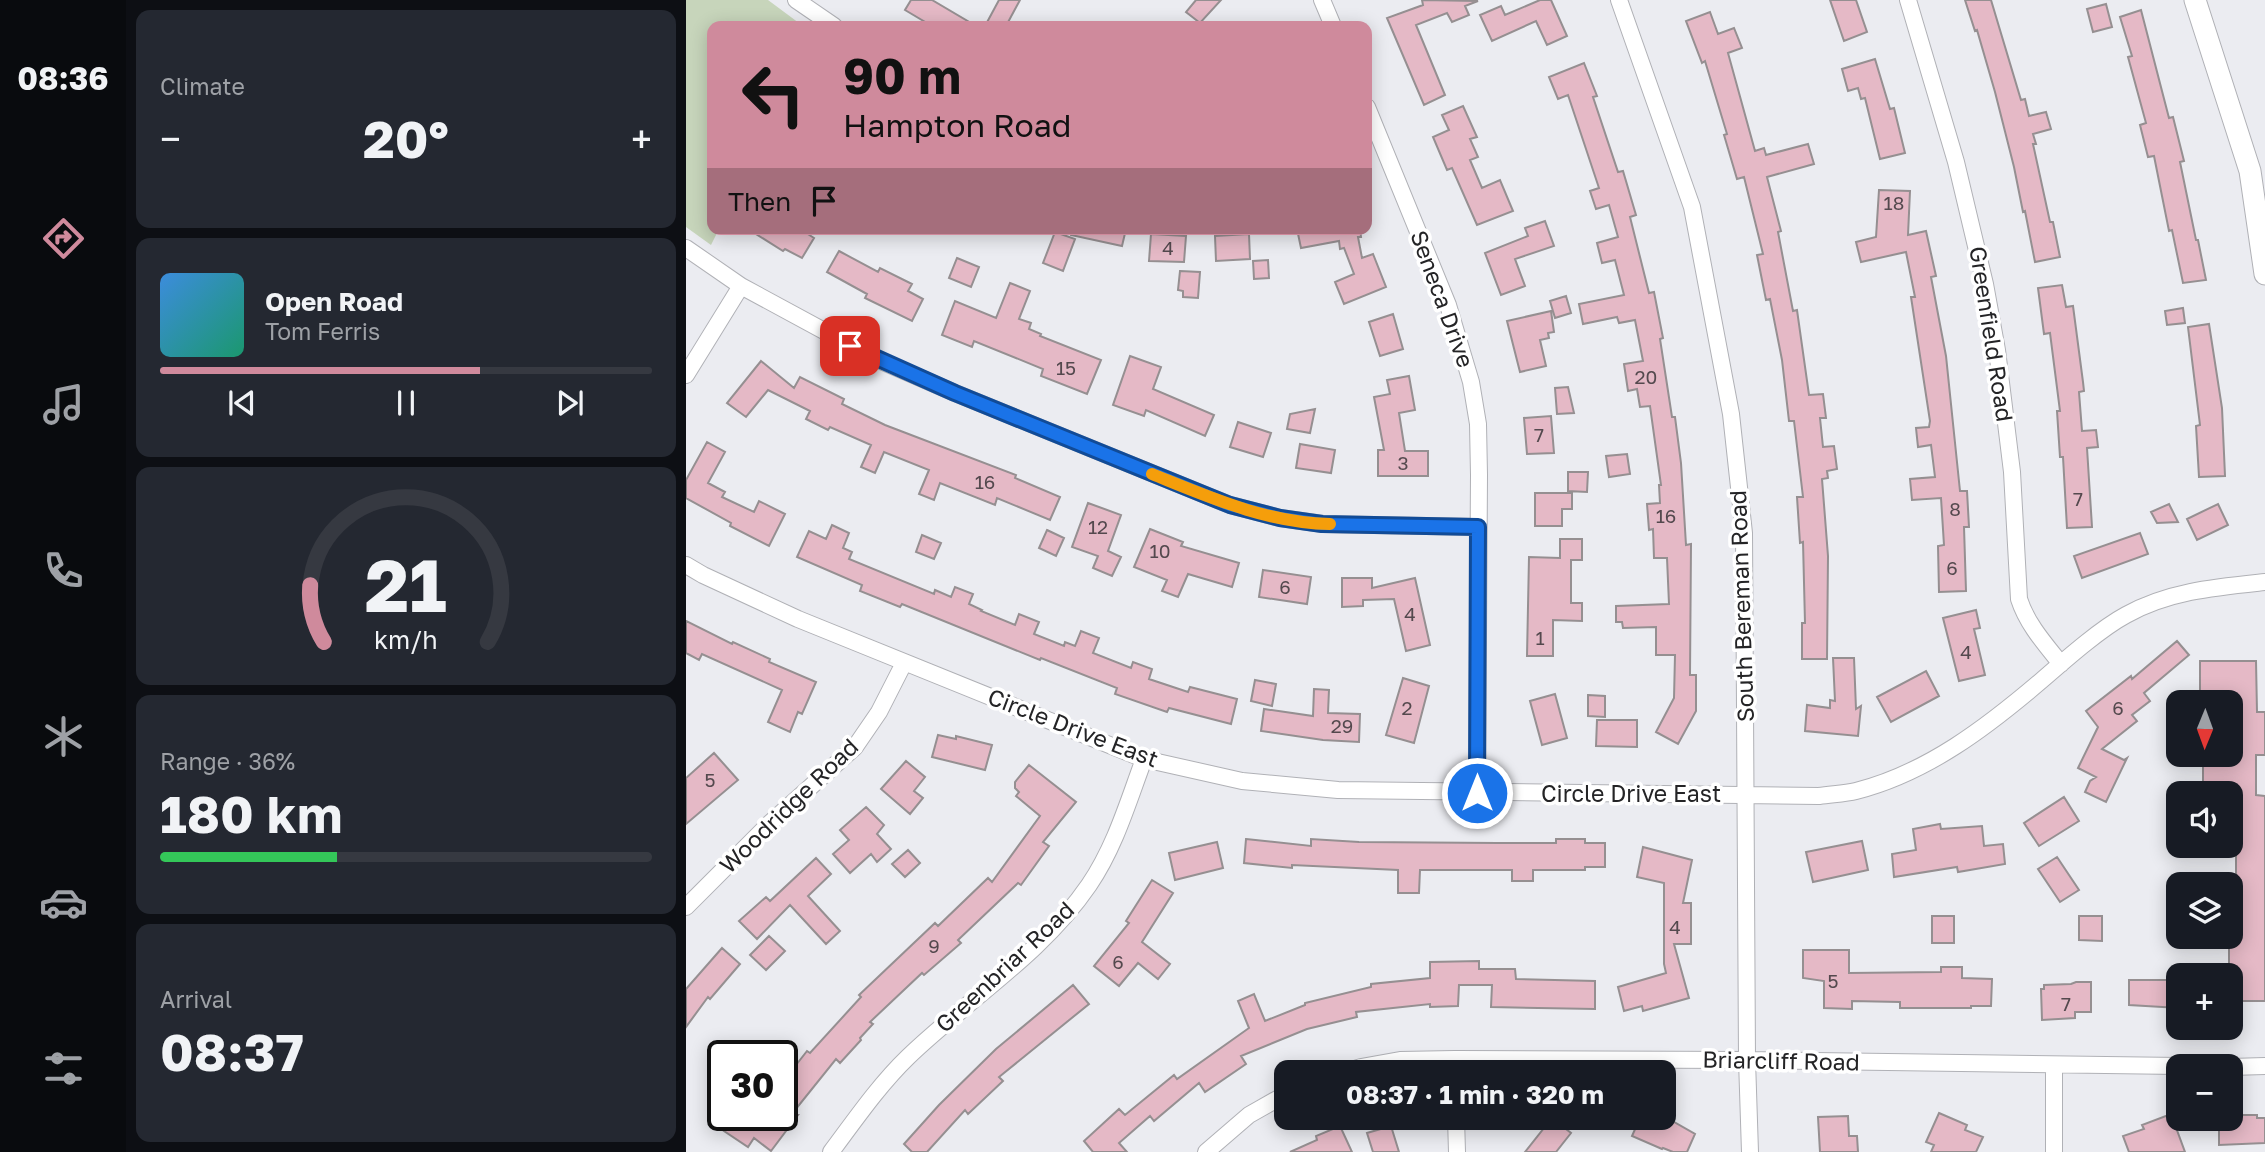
<!DOCTYPE html>
<html lang="en">
<head>
<meta charset="utf-8">
<style>
  :root { --surface:#171b24; --page:#242831; --text:#f1f3f6; --muted:#9ea1a6; --line:#363941; --accent:#cf8a9c }
  body { margin:0; font-family:"Golos Text",sans-serif; background:var(--page); color:var(--text); height:100vh; display:flex; flex-direction:column; font-size:26px; white-space:nowrap }
  * { box-sizing:border-box; margin:0 }
  p { font-size:23px; color:var(--muted) }
  .icon { flex:none; width:38px; height:38px; fill:none; stroke:currentColor; stroke-width:2; stroke-linecap:round; stroke-linejoin:round }
  .map { position:relative; flex:1; overflow:hidden }
  .sheet { display:flex; flex-direction:column; gap:10px; padding:10px; background:#0d0f14; width:560px }
  .sheet>* { flex:none }
  .banner { position:absolute; left:21px; top:21px; width:665px; height:214px; border-radius:14px; box-shadow:0 4px 18px #0003; background:#cf8a9c; color:#111; overflow:hidden }
  .needle { width:46px; rotate:181deg }
  .controls { position:absolute; left:1480px; top:690px; display:grid; gap:14px }
  .controls a { display:grid; place-items:center; width:77px; height:77px; border-radius:14px; background:var(--surface); box-shadow:0 4px 18px #0003; font-size:35px }
  .speed { position:absolute; left:21px; top:1040px; display:flex; gap:14px; font-size:35px; font-weight:700; text-align:center }
  .speed>* { display:grid; place-content:center; width:91px; height:91px; border-radius:50%; background:var(--surface); box-shadow:0 4px 18px #0003; line-height:1 }
  .speed .limit { border:4px solid #111; border-radius:10px; background:#fff; color:#111 }
  .pin { position:absolute; display:grid; place-items:center; width:60px; height:60px; color:#fff; margin:-30px; border-radius:14px; box-shadow:0 4px 10px #0006 }
  .me { position:absolute; width:77px; margin:-38px; rotate:0deg; stroke-linejoin:round; filter:drop-shadow(0 0 5px #0008) }
  .turn { display:flex; align-items:center; gap:24px; height:147px; padding:0 21px; font-size:32px }
  .turn .icon { width:91px; height:91px; stroke-width:2.5 }
  .turn b { display:block; font-size:49px; line-height:60px }
  .then { display:flex; align-items:center; height:66px; padding:0 21px; background:#0003; gap:14px; font-size:26px }
  .big { font-size:52px; font-weight:700; line-height:1.1 }
  .sheet .tile { flex:1; display:flex; flex-direction:column; justify-content:center; gap:10px; min-width:0; padding:0 24px; border-radius:14px; background:var(--page) }
  .sheet .dial { align-items:center; gap:0 }
  .dial svg { height:182px; overflow:visible; fill:none; stroke:var(--line); stroke-width:7; stroke-linecap:round; text-anchor:middle }
  .dial text { fill:var(--text); stroke:none }
  .song { display:flex; align-items:center; gap:21px }
  .cover { width:84px; height:84px; border-radius:10px; background:linear-gradient(135deg,hsl(210 70% 55%),hsl(160 70% 35%)) }
  .played { height:7px; border-radius:4px; background:linear-gradient(90deg,var(--accent) 65%,var(--line) 65%) }
  .keys { display:flex; justify-content:space-around; direction:ltr }
  .heat { display:flex; justify-content:space-between; align-items:center; font-size:38px; direction:ltr }
  .charge { height:10px; border-radius:5px; background:linear-gradient(90deg,#34c759 36%,var(--line) 0) }
  .trip { position:absolute; left:588px; top:1060px; width:402px; height:70px; border-radius:14px; background:var(--surface); box-shadow:0 4px 18px #0003; font-weight:700; line-height:70px; text-align:center }
  main { display:flex; flex:1; min-height:0 }
  .menu { display:flex; flex-direction:column; width:126px; justify-content:space-around; align-items:center; background:#090b0e; color:var(--muted) }
  .menu .icon { width:49px; height:49px }
  .menu .current { color:var(--accent) }
  .menu b { font-size:32px; color:var(--text) }
  .map>svg:first-child { display:block }
  .green { fill:#c7d5bb }
  .building { fill:#e5b9c6; stroke:#958f91; stroke-width:2 }
  .lines { fill:none; stroke-linecap:round; stroke-linejoin:round }
  .street-casing { stroke:#b0b1b6; stroke-width:18 }
  .secondary-casing { stroke:#b0b1b6; stroke-width:23 }
  .street { stroke:#fff; stroke-width:16 }
  .secondary { stroke:#fff; stroke-width:21 }
  .route-casing { stroke:#114b97; stroke-width:18 }
  .route { stroke:#1a73e8; stroke-width:12 }
  .slow { stroke:#f59e0b; stroke-width:12 }
  .labels { text-anchor:middle; stroke-width:7; stroke-linejoin:round; paint-order:stroke }
  .number-label { font-size:19px; fill:#54494e }
  .street-label { font-size:23px; fill:#242426; stroke:#fff }
</style>
</head>
<body>
<main>
<nav class="menu">
<b>08:36</b>
<svg class="icon current" aria-label="directions" viewBox="0 0 24 24"><path d="M12 3l9 9-9 9-9-9zM9 14v-3h6M13 9l2 2-2 2"/></svg>
<svg class="icon" aria-label="music" viewBox="0 0 24 24"><path d="M9 18V5l10-2v13"/><circle cx="6" cy="18" r="3"/><circle cx="16" cy="16" r="3"/></svg>
<svg class="icon" aria-label="phone" viewBox="0 0 24 24"><path d="M5 4h4l2 5-3 2q2 4 5 5l2-3 5 2v4C11 20 4 13 5 4z"/></svg>
<svg class="icon" aria-label="climate" viewBox="0 0 24 24"><path d="M12 3v18M4 7l16 10M4 17L20 7"/></svg>
<svg class="icon" aria-label="car" viewBox="0 0 24 24"><path d="M5 17H2v-5l4-1 3-4h7l3 4 3 1v5h-3M9 17h6M6 11h13"/><circle cx="7" cy="17" r="2"/><circle cx="17" cy="17" r="2"/></svg>
<svg class="icon" aria-label="filters" viewBox="0 0 24 24"><path d="M4 7h16M4 17h16"/><circle cx="9" cy="7" r="2"/><circle cx="15" cy="17" r="2"/></svg>
</nav>
<section class="sheet">
<div class="tile"><p>Climate</p>
<div class="heat"><a>−</a><b class="big">20°</b><a>+</a></div>
</div>
<div class="tile">
<div class="song"><i class="cover"></i><div><b>Open Road</b><p>Tom Ferris</p></div></div>
<div class="played"></div>
<div class="keys"><svg class="icon" aria-label="previous" viewBox="0 0 24 24"><path d="M18 5L8 12l10 7zM5 5v14"/></svg><svg class="icon" aria-label="pause" viewBox="0 0 24 24"><path d="M8 5v14M16 5v14"/></svg><svg class="icon" aria-label="next" viewBox="0 0 24 24"><path d="M6 5l10 7-10 7zM19 5v14"/></svg></div>
</div>
<div class="tile dial"><svg viewBox="0 0 100 80">
<path d="M14 69A42 42 0 1 1 86 69"/>
<path d="M14 69A42 42 0 0 1 8 44" stroke="#cf8a9c"/>
<text x="50" y="56" font-size="32" font-weight="700">21</text>
<text x="50" y="72" font-size="11">km/h</text>
</svg></div>
<div class="tile"><p>Range · 36%</p><b class="big">180 km</b><div class="charge"></div></div>
<div class="tile"><p>Arrival</p><b class="big">08:37</b></div>
</section>
<div class="map">
<svg width="1579" height="1152" viewBox="0 0 1579 1152">
  <rect width="100%" height="100%" fill="#ebecf1"/>
  <!-- green -->
  <path class="green" d="M0,0h82l35,26h-91v203h7l-8,16 -25,-18z"/>
  <!-- building -->
  <path class="building" d="M225,0h21l44,26h-44l-27,-16z
    M313,0h21l-14,26h-21z
    M510,0h25l-21,23 -14,-11z
    M736,0l56,1 -13,5 4,9 -17,7 -5,-9 -31,12 29,70 -21,10 -37,-87 36,-13z
    M854,0h11l16,36 -20,9 -11,-24 -44,20 -12,-26 21,-9 4,9z
    M1144,0h26l11,32 -23,9z
    M1279,0h26l30,100 4,-1 4,17 17,-4 5,17 -18,5 3,10h-3l17,78h3l7,35 -25,5 -10,-51 -2,1 -9,-45 -19,-75 -18,-62 -2,1z
    M1420,4l6,23 -19,5 -6,-23z
    M1455,10l28,108 4,-1 11,44 -4,1 16,78h2l8,40 -23,3 -11,-53 -3,1 -15,-75 -6,1 -8,-32 6,-2 -18,-66 4,-1 -12,-39z
    M1024,12l8,22 16,-6 8,20 -14,5 27,98 9,-3 2,7 42,-11 6,20 -47,13 14,54 -3,1 15,79 4,-1 12,85 14,-1 3,24h-6l3,29 11,-1 3,23 -10,2 1,7 -6,1 6,77 -1,103h-25v-36h3l-2,-81 -3,1 -3,-46h6l-9,-76h-5l-7,-61 -12,-61 -4,1 -9,-45 6,-1 -19,-77 -7,2 -13,-44 3,-1 -22,-73 -3,2 -16,-42z
    M1189,59l15,50 4,-1 11,45 -25,6 -15,-61 -4,1 -3,-11 -10,3 -6,-22z
    M898,63l13,33 -4,1 25,75 5,-1 13,44 -6,2 19,76 5,-1 9,46 -3,1 12,78h3l6,46 5,82 5,-1 -1,131h6v36l-18,33 -22,-12 18,-34 1,-43h-19v-28l-33,1 -1,-6h-6v-16l53,-2 -2,-46h-13l-1,-29 -4,1 -2,-26 13,-1 -1,-18h2l-11,-79 -10,1 -3,-18 -9,2 -4,-27 19,-3 -8,-41 -16,3 -2,-6 -34,7 -4,-20 45,-9 -9,-35 -13,3 -5,-20 21,-6 -9,-32 -13,4 -6,-18 9,-3 -31,-93 -10,4 -9,-22z
    M777,106l14,31 -7,2 8,18 -8,3 12,28 18,-8 13,31 -36,14 -25,-57 -5,2 -14,-33 16,-7 -7,-15z
    M1193,190l31,1 -2,44 18,-4 10,45 -5,1 15,79 14,135h7l2,36h-5l2,64 -27,1 -1,-46 6,-1 -3,-47 -29,2 -2,-21 25,-2 -4,-32 -13,2 -2,-19 13,-1 1,-6 -19,-124h4l-9,-45 -45,10 -5,-20 20,-5z
    M859,221l9,25 -39,13 10,27 -24,9 -16,-42 43,-17 -3,-8z
    M62,229h52l14,9 -12,20 -17,-9 -2,2z
    M385,229h55l-4,17 -51,-11z
    M611,229h63l1,8h-3l4,21 11,-4 13,33 -42,17 -9,-22 19,-8 -10,-26 -4,1 -1,-8 -38,7z
    M369,232l20,7 -12,32 -20,-8z
    M465,234l35,2 -2,26 -35,-1z
    M563,234l1,25 -34,2 -1,-25z
    M153,251l39,21 2,-4 32,16 -4,7 15,8 -11,22 -47,-23 2,-4 -40,-22z
    M271,258l22,9 -8,20 -22,-9z
    M582,260l1,18 -15,1 -1,-18z
    M494,271l20,1 -2,26 -15,-1v-6l-5,-1z
    M324,283l20,8 -11,28 12,4 -2,6 12,5 -1,2 61,24 -14,34 -46,-18 2,-7 -69,-28 -2,6 -30,-12 13,-34 41,17z
    M1376,285l4,22 7,-1 10,76 1,9 -5,1 3,39 14,-1 2,17 -11,1 5,79 -25,1 -4,-71h-3l-3,-46h3l-10,-78 -6,1 -6,-46z
    M880,296l5,17 -16,5 -5,-17z
    M1497,308l2,15 -18,2 -2,-14z
    M865,311l3,21 -6,1 1,5 -9,2 6,26 -26,6 -13,-51z
    M707,314l10,35 -23,7 -11,-34z
    M1523,324l13,84 3,68 -26,1 -3,-51 4,-1 -12,-98z
    M444,356l31,11 -8,22 61,26 -9,21 -59,-26 -2,6 -31,-11z
    M75,361l33,27 6,-11 44,22 -2,5 43,21 131,50 -1,3 45,19 -10,23 -53,-22 -2,7 -55,-22 -6,17 -15,-6 10,-24 -45,-18 -9,21 -14,-6 10,-22 -41,-18 -2,3 -22,-11 4,-8 -42,-21 -22,27 -19,-14z
    M723,376l6,34 -16,3 6,38h23v25h-50v-26h6l-10,-53 16,-3 -3,-14z
    M882,387l6,26 -17,1 -2,-26z
    M629,409l-5,24 -23,-4 3,-15z
    M865,416l3,37 -27,1 -3,-36z
    M552,422l33,11 -8,24 -33,-10z
    M21,442l18,10 -17,31 17,9 -3,5 32,15 5,-11 26,13 -16,32 -39,-20 1,-3 -45,-25v-18z
    M614,444l35,6 -4,23 -35,-5z
    M941,454l3,20 -21,3 -3,-21z
    M882,472h20l-1,20 -19,-1z
    M849,493h37v16h-10v17h-27z
    M402,503l33,12 -13,36 13,6 -9,19 -19,-8 5,-12 -26,-9z
    M1483,504l9,18 -21,1 -6,-11z
    M1532,504l10,21 -31,15 -10,-21z
    M146,525l17,8 -6,15 9,4 -3,7 85,35 1,-4 16,7 4,-10 18,7 -4,10 13,6 -1,1 34,14 4,-11 20,8 -5,12 30,12 1,-4 10,4 6,-15 18,7 -6,15 38,15 2,-6 19,7 -3,10 39,13 2,-5 47,12 -6,25 -62,-16 -2,4 -52,-18 2,-6 -76,-30 -1,2 -138,-56 -2,3 -40,-16 2,-6 -65,-28 12,-26 17,8z
    M464,529l33,13 -2,4 58,17 -7,24 -44,-13 -10,23 -16,-6 5,-11 -33,-13z
    M361,530l17,8 -8,18 -17,-8z
    M1454,533l8,21 -66,24 -8,-22z
    M236,535l19,8 -7,16 -18,-7z
    M874,539h22v21h-11v43h11v18l-29,-1v36h-26l2,-99 31,1z
    M577,570l48,7 -4,27 -48,-7z
    M656,578h30v10l43,-10 15,67 -24,6 -12,-52 -31,1v6l-21,1z
    M1290,610l4,18 -6,1 11,46 -26,6 -16,-63z
    M0,621l46,23 1,-2 37,17 -1,3 47,20 -14,32 -4,-2 -8,20 -22,-10 14,-32 -80,-36 -3,6 -13,-7z
    M1491,641l12,14 -45,38 6,8 -18,14 5,6 -35,28 22,11 3,-2 -21,44 -21,-10 5,-11 6,-4 -18,-9 20,-41 -12,-16 45,-35 1,3z
    M1147,658h21l2,51 5,-3 -3,30 -53,-5 2,-26 23,3v-8l5,1z
    M1514,661h56l1,51h8v43h-9v40l9,1v205h-25l1,-26h-12v-39h2v-16h10v-40h-5v-42h-5v-45h-28v-39h28v-52h-31z
    M1240,671l13,25 -48,26 -14,-25z
    M717,678l26,8 -15,57 -28,-8z
    M569,680l21,4 -4,22 -21,-5z
    M628,689l15,1 -1,23 32,1 -1,28 -36,-2 -62,-9 3,-22 49,7z
    M869,694l12,44 -25,7 -12,-44z
    M902,695l17,1v21l-17,-1z
    M911,720h40v27l-41,-1z
    M252,735l18,4v-3l36,9 -7,25 -53,-13z
    M28,753l24,27 -52,44v-46z
    M220,761l19,16 -11,14 9,7 -13,16 -29,-25z
    M343,765l47,37 -33,40 6,4 -28,39 -3,-2 -60,57 3,3 -37,32 -2,-2 -52,49 3,2 -13,14 1,2 -21,23 -4,-4 -45,56h7l-27,36 -17,-13 -6,9 -24,-16 11,-15 8,6 5,-7h34v-46l7,5 18,-23 3,2 51,-56 -2,-2 76,-72 3,3 50,-48 4,4 48,-66 -24,-20 3,-4 -4,-4v-6z
    M1378,797l15,24 -40,25 -15,-23z
    M180,807l18,18 -7,9 14,15 -14,13 -6,-8 -21,19 -17,-19 16,-14 -9,-10z
    M1254,824l1,5 41,-3 2,20 19,-2 2,20 -47,8 -1,-5 -63,10 -2,-23 24,-4 -3,-21z
    M560,839l65,7v-7l48,3 138,1h59v-4h29v4h20v24h-20v3h-52v11h-21v-11h-92l-1,23h-21v-23l-106,-5v3l-48,-5z
    M1176,841l6,29 -55,12 -7,-30z
    M531,842l6,26 -48,12 -6,-27z
    M957,847l49,13 -9,43h8v41h-17l15,54 -46,13 -1,-5 -18,5 -6,-24 48,-14 -2,-9v-81l-27,-6z
    M222,850l12,13 -15,14 -13,-13z
    M1371,857l22,33 -19,12 -22,-33z
    M130,858l15,16 -23,22 32,35 -14,13 -36,-39 -33,34 -18,-18 27,-24 4,4z
    M466,880l21,13 -31,49 28,22 -12,15 -20,-16 -19,23 -25,-20 35,-43 -3,-2z
    M1246,916h22v27h-22z
    M1393,916h23v25l-23,-1z
    M83,936l16,15 -19,19 -16,-15z
    M36,948l18,16 -30,35 -2,-2 -22,30v-38z
    M1117,950h46v23l92,-1v-5h21v11l30,1 -1,27h-20v2h-71v-6l-48,-1v8l-28,-1v-27l-21,-3z
    M793,961v8h36l1,10 79,2v28l-104,-2 1,-22h-33l-1,21 -28,1v-3l-74,8 1,5 -50,12 -66,27 5,8 -41,28 -6,-9 -45,38 -4,-5 -31,27 8,9h-34l-9,-11 35,-32 6,6 49,-40 3,4 72,-51 -11,-27 16,-7 11,27 40,-16v-2l66,-16v-3l59,-6v-16z
    M1443,980h50v28l-50,-3z
    M1390,982h15v30h-16v6l-33,2 -1,-31h3v-4l27,-1z
    M387,985l16,19 -90,73 4,4 -35,33 -3,-4 -38,42h-15l-8,-8 35,-39 57,-56z
    M1253,1113l28,12 -2,5 18,7 -7,15h-45l3,-7 -8,-3z
    M1485,1114l14,38h-56l-6,-16 21,-7 -2,-4z
    M1545,1115h26v3h8v25l-46,2v-27h12z
    M1162,1116l1,20h8l1,16h-38l-2,-35z
    M866,1118l19,15 -15,19h-31z
    M954,1118h27l28,16 -8,18h-14l-10,-4 -1,1 -30,-13z
    M654,1126l12,26h-62l27,-12 -1,-4z
    M705,1126l8,26h-26l-6,-19z"/>
  <g class="lines">
    <defs>
      <path id="street" d="M110,0l38,26
        M636,0l11,26
        M933,0l73,207 39,207 13,119 3,527 3,92
        M1222,0l48,162 29,122 12,66 15,122 7,127c8,25 26,45 42,65
        M681,107l81,198 23,77 7,42 1,51 -2,318
        M0,248l55,38 133,72 81,35 275,112 50,13 43,6 155,3
        M0,375l55,-89
        M0,565l17,10 95,44 346,140 98,22 96,9 481,6c12,-2 25,-2 37,-5 71,-18 131,-64 186,-111 23,-20 58,-51 84,-65 43,-24 91,-28 139,-33
        M0,907l83,-83 86,-77 24,-35 25,-49
        M1368,1065v87
        M1545,1067l34,-1
        M655,1073l20,-6 39,-7 55,-1 292,1 432,6
        M770,1118l1,34
        M145,1152c24,-32 48,-67 77,-95 59,-57 134,-103 181,-172 26,-38 39,-83 55,-126
        M520,1152l43,-37 37,-21"/>
      <path id="secondary" d="M1509,0l55,171 15,103"/>
    </defs>
    <!-- street casing -->
    <use href="#street" class="street-casing"/>
    <!-- secondary casing -->
    <use href="#secondary" class="secondary-casing"/>
    <!-- street -->
    <use href="#street" class="street"/>
    <!-- secondary -->
    <use href="#secondary" class="secondary"/>
  </g>
  <g class="lines">
    <defs>
      <path id="route" d="M164,346l105,47 275,112 50,13 42,6 156,3 -1,266"/>
    </defs>
    <!-- route casing -->
    <use href="#route" class="route-casing"/>
    <!-- route -->
    <use href="#route" class="route"/>
    <!-- slow -->
    <path class="slow" d="M466,474c57,23 115,49 178,50"/>
  </g>
  <g class="labels">
    <!-- number labels -->
    <g class="number-label">
      <text x="1208" y="210">18</text>
      <text x="482" y="255">4</text>
      <text x="380" y="375">15</text>
      <text x="960" y="384">20</text>
      <text x="853" y="442">7</text>
      <text x="717" y="470">3</text>
      <text x="299" y="489">16</text>
      <text x="1392" y="506">7</text>
      <text x="1269" y="516">8</text>
      <text x="980" y="523">16</text>
      <text x="412" y="534">12</text>
      <text x="474" y="558">10</text>
      <text x="1266" y="575">6</text>
      <text x="599" y="594">6</text>
      <text x="724" y="621">4</text>
      <text x="854" y="645">1</text>
      <text x="1280" y="659">4</text>
      <text x="721" y="715">2</text>
      <text x="1432" y="715">6</text>
      <text x="656" y="733">29</text>
      <text x="24" y="787">5</text>
      <text x="989" y="934">4</text>
      <text x="248" y="953">9</text>
      <text x="432" y="969">6</text>
      <text x="1147" y="988">5</text>
      <text x="1380" y="1011">7</text>
    </g>
    <!-- street labels -->
    <g class="street-label">
      <text transform="translate(756 299) rotate(70)" y="8">Seneca Drive</text>
      <text transform="translate(1305 334) rotate(81)" y="8">Greenfield Road</text>
      <text transform="translate(1056 606) rotate(-92)" y="8">South Bereman Road</text>
      <text transform="translate(387 728) rotate(21)" y="8">Circle Drive East</text>
      <text x="945" y="802">Circle Drive East</text>
      <text transform="translate(103 806) rotate(-44)" y="8">Woodridge Road</text>
      <text transform="translate(319 967) rotate(-43)" y="8">Greenbriar Road</text>
      <text transform="translate(1095 1061) rotate(1)" y="8">Briarcliff Road</text>
    </g>
  </g>
</svg>
<div class="controls">
<a><svg class="needle" viewBox="-14 -14 28 28"><path d="M0-13l5 13h-10z" fill="#e53935"/><path d="M0 13l5-13h-10z" fill="#9ea1a6"/></svg></a>
<a><svg class="icon" aria-label="sound" viewBox="0 0 24 24"><path d="M4 9h4l5-4v14l-5-4H4zM17 9q2 3 0 6"/></svg></a>
<a><svg class="icon" aria-label="layers" viewBox="0 0 24 24"><path d="M12 4l9 5-9 5-9-5zM3 14l9 5 9-5"/></svg></a>
<a>+</a>
<a>−</a>
</div>
<div class="speed"><div class="limit">30</div></div>
<div class="pin" style="left:164px;top:346px;background:#d93025"><svg class="icon" aria-label="arrive" viewBox="0 0 24 24"><path d="M6 21V4h12l-3 4 3 4H6"/></svg></div>
<svg class="me" style="left:791px;top:793px" viewBox="-20 -20 40 40"><circle r="17" fill="#1a73e8" stroke="#fff" stroke-width="3"/><path d="M0-11L8 9 0 5-8 9z" fill="#fff"/></svg>
<div class="trip">08:37 · 1 min · 320 m</div>
<div class="banner">
<div class="turn"><svg class="icon" aria-label="left" viewBox="0 0 24 24"><path d="M17 20v-9H6M10 6l-5 5 5 5"/></svg><div><b>90 m</b>Hampton Road</div></div>
<div class="then">Then<svg class="icon" aria-label="arrive" viewBox="0 0 24 24"><path d="M6 21V4h12l-3 4 3 4H6"/></svg></div>
</div>
</div>
</main>
</body>
</html>
